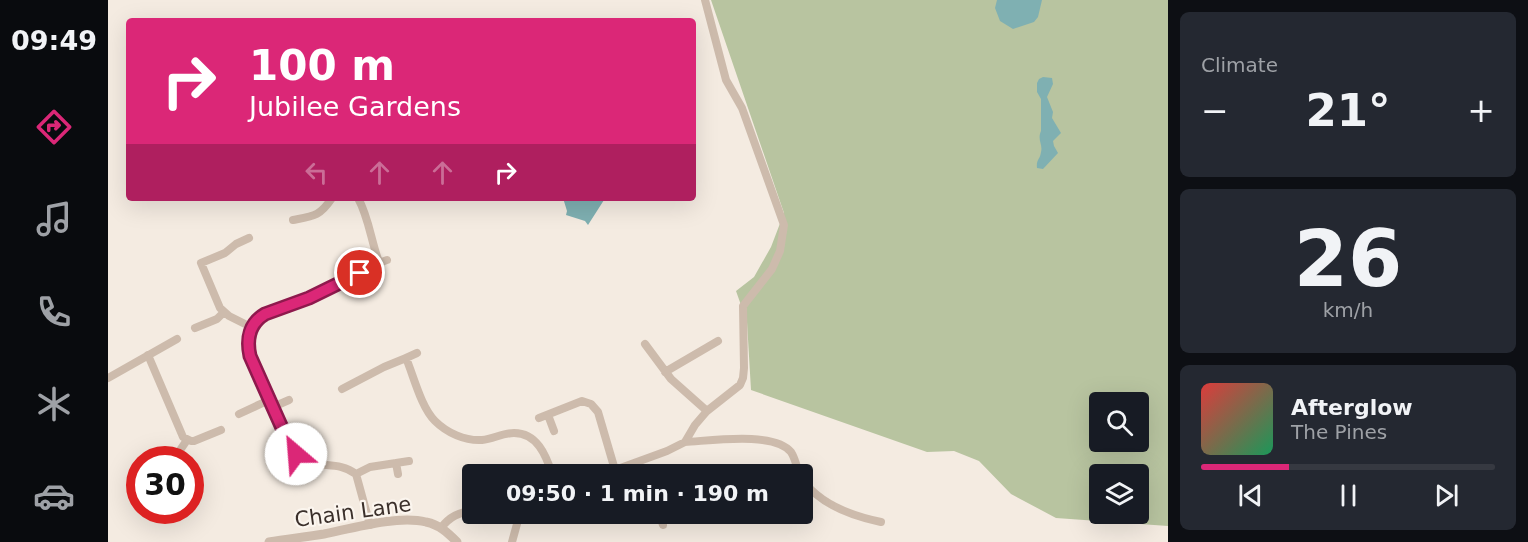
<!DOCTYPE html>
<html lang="en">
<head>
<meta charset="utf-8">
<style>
  :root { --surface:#171b24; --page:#242831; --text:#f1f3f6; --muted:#9ea1a6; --line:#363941; --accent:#db2777 }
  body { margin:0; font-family:"DejaVu Sans",sans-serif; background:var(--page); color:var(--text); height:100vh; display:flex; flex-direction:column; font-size:22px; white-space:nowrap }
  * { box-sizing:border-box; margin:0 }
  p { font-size:20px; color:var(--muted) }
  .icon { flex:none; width:33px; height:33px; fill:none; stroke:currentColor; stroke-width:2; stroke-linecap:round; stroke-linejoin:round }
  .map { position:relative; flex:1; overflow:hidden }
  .details { display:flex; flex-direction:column; gap:12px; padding:12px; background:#0d0f14; width:360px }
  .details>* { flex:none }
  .top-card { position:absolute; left:18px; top:18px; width:570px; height:183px; border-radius:6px; box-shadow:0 6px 24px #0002; background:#db2777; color:#fff; overflow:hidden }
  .tools { position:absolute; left:981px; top:392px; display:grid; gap:12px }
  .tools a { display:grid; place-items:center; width:60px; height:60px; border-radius:6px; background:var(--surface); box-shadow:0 6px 24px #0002; font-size:30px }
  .speed { position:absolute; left:18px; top:446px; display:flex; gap:12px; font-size:30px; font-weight:700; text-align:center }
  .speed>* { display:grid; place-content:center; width:78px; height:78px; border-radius:50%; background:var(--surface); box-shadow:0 6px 24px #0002; line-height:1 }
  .speed .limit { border:9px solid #d22; background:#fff; color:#111 }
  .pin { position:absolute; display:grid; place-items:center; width:51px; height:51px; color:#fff; margin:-26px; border:3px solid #fff; border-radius:50%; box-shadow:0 2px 6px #0007 }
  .me { position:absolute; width:66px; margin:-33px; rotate:333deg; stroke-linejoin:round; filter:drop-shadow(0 0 4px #0008) }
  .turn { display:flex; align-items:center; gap:21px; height:126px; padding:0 24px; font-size:27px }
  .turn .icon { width:78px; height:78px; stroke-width:2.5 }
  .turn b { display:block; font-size:42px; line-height:51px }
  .lanes { display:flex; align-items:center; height:57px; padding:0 24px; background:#0003; justify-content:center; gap:30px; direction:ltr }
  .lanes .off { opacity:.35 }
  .big { font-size:45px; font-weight:600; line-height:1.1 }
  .details .card { flex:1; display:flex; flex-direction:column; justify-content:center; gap:9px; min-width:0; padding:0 21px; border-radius:9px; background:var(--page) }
  .details .dial { align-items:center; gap:0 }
  .dial b { font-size:78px; line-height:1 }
  .song { display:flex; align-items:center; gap:18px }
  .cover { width:72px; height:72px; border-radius:9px; background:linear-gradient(135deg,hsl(0 70% 55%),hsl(150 70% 35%)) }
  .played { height:6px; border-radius:3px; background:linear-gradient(90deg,var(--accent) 30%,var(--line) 30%) }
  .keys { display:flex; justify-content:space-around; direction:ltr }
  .heat { display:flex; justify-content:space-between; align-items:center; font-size:33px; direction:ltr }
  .trip { position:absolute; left:354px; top:464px; width:351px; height:60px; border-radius:6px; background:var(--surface); box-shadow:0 6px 24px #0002; font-weight:600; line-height:60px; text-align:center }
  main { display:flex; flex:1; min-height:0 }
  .tab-bar { display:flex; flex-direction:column; width:108px; justify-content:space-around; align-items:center; background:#090b0e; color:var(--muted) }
  .tab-bar .icon { width:42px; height:42px }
  .tab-bar .active { color:var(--accent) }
  .tab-bar b { font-size:27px; color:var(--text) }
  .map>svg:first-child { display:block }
  .green { fill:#b8c4a0; fill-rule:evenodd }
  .water { fill:#7fb0b2 }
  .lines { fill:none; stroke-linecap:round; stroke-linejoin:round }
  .minor { stroke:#cdbbac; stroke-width:8 }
  .tertiary { stroke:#cdbbac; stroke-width:9 }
  .route-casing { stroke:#8e194d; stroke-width:15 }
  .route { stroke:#db2777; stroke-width:10 }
  .labels { text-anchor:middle; stroke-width:4.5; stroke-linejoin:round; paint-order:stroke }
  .street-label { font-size:21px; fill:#3b302b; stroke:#fbf5ee }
</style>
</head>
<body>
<main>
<nav class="tab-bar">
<b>09:49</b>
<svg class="icon active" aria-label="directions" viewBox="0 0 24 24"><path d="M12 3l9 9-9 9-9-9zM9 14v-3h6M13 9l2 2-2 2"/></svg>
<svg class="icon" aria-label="music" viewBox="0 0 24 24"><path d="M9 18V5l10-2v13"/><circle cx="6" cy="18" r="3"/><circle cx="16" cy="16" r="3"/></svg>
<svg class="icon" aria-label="phone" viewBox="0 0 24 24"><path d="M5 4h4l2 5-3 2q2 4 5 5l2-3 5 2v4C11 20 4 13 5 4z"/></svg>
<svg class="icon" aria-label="climate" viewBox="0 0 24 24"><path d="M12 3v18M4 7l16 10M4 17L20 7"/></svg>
<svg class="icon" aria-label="car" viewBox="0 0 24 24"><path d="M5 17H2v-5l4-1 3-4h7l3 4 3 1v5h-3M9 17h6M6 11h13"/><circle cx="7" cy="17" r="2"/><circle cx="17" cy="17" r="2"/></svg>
</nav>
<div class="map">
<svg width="1060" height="542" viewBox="0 0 1060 542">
  <rect width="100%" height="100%" fill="#f4ebe1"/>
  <!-- green -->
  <path class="green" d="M603,0h457v526l-112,-8 -45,-24 -32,-33 -25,-10 -27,1 -176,-62 -4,-68 -11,-31 18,-14 17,-30 13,-34zM992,402h38v39h-38zM992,474h38v39h-38z"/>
  <!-- water -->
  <path class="water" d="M889,0h45l-4,17 -4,5 -21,7 -13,-8 -5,-13z
    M935,77l9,1 1,6 -6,13 6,15 -1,6 9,15 -8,8 1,5 4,7 -15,16 -6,-1c-1,-9 3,-8 4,-16 2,-8 -4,-12 0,-21v-32l-4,-7v-9l2,-4z
    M455,198h45l-4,2 -16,25 -3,-4 -19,-6 1,-4z"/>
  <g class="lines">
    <!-- minor -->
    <path class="minor" d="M250,198c11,20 13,43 21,64
      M185,220c21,-4 27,-4 39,-22
      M141,238l-13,6 -11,9 -24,10 19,45 9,8 22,11
      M87,328l22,-9 7,-7
      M537,344l26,35 36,32
      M40,355l35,82 8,4h3l27,-11
      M298,358l11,-5
      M557,372l53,-31
      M0,378l69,-39
      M234,389l42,-22 22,-9c8,19 15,49 29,63 12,12 30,20 47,19 11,-1 21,-7 32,-7 23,0 32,22 38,41
      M165,407l16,-7
      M131,414l30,-14
      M440,415l6,16
      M431,418l43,-17 9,3 7,8 17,58
      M577,442c24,-1 89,-11 106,10 4,6 6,15 8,22
      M66,459l13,-19
      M532,461l5,13
      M288,463l2,11
      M248,474c-22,-17 -46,1 -65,-26l-41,-92c-3,-13 -3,-26 6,-35 7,-7 16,-10 25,-13 21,-7 41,-15 60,-25 16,-8 30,-18 46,-23
      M496,474l63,-23 18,-9 10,-17 12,-14 33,-26 3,-7 1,-10 -1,-62 29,-37 8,-18 4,-26 -42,-117 -16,-28 -21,-80
      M694,479c18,26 50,37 79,43
      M551,513l4,12
      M262,525l-14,-51 14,-7 39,-6
      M333,528c9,-12 18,-15 31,-18
      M404,542l8,-29"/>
    <!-- tertiary -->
    <path class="tertiary" d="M161,542c18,-3 37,-5 55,-8 29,-6 74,-19 102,-12 14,3 22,11 31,20"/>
  </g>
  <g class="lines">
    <defs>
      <path id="route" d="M188,454l-5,-6 -41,-92c-4,-18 0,-33 15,-42l44,-16 51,-25"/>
    </defs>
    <!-- route casing -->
    <use href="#route" class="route-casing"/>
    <!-- route -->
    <use href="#route" class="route"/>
  </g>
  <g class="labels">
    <!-- street labels -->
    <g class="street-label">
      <text transform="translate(245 512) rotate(-8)" y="7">Chain Lane</text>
    </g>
  </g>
</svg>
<div class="tools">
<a><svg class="icon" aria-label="search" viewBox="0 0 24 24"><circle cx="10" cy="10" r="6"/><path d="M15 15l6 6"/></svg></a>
<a><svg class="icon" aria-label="layers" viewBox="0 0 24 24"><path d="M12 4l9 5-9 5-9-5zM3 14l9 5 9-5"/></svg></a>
</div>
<div class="speed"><div class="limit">30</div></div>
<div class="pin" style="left:252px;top:273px;background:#d93025"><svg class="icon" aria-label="arrive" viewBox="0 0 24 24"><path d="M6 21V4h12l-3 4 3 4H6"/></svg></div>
<svg class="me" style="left:188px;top:454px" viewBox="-20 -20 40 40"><circle r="19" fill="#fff"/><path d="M0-13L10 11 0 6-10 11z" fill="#db2777"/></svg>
<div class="trip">09:50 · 1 min · 190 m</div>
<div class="top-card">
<div class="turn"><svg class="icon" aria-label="right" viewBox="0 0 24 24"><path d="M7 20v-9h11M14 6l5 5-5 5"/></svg><div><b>100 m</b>Jubilee Gardens</div></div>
<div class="lanes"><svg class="icon off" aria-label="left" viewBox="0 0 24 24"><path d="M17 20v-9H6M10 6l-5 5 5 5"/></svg><svg class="icon off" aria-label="ahead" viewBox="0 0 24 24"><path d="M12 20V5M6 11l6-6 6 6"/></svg><svg class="icon off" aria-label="ahead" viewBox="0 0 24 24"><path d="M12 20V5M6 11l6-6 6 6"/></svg><svg class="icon" aria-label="right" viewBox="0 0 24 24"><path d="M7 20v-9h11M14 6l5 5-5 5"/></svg></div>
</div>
</div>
<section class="details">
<div class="card"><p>Climate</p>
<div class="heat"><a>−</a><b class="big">21°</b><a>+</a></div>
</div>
<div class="card dial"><b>26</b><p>km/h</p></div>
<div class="card">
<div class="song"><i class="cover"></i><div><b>Afterglow</b><p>The Pines</p></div></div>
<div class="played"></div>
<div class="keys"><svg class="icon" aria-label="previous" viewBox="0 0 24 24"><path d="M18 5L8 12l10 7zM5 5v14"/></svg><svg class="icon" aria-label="pause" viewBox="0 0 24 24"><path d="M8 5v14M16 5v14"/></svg><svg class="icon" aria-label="next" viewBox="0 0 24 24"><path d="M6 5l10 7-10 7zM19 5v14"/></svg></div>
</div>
</section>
</main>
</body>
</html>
